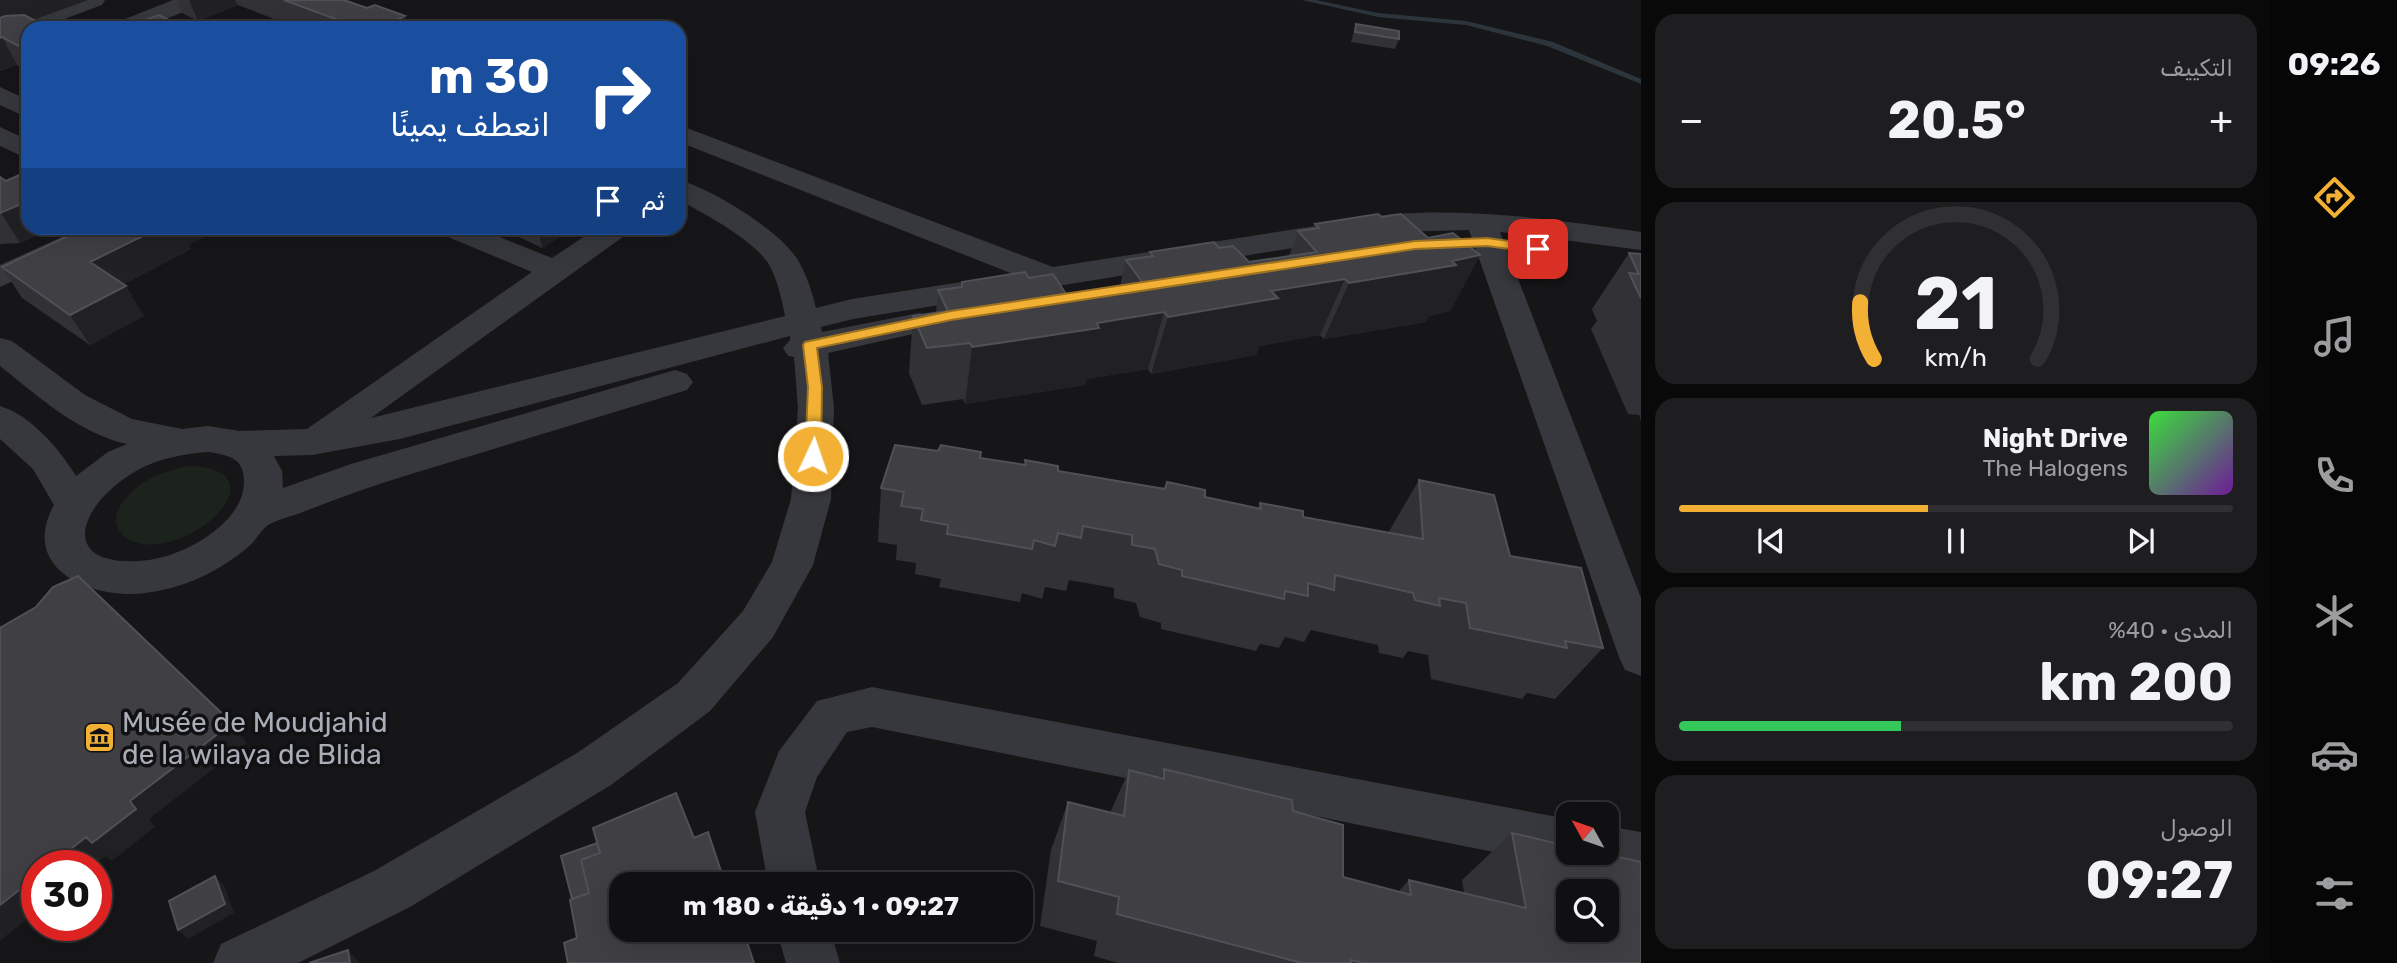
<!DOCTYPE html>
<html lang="ar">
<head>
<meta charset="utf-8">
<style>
  :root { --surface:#101012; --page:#1e1e20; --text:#f1f3f6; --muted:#9c9d9f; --line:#303032; --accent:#f2b134 }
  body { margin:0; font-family:Rubik,"Noto Sans Arabic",sans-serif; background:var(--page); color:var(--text); direction:rtl; height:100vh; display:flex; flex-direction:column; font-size:26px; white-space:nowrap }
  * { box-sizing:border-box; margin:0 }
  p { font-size:23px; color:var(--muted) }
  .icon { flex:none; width:38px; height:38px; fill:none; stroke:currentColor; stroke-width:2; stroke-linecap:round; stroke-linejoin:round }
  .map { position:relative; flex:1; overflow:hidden; direction:ltr }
  .sheet { display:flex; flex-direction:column; gap:14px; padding:14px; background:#09090a; width:630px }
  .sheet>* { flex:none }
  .banner { position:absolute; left:21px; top:21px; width:665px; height:214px; border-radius:21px; box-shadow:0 7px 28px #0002,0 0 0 2px var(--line); direction:rtl; background:#1a4fa0; color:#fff; overflow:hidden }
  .needle { width:46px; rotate:310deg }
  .tools { position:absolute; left:1556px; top:802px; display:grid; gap:14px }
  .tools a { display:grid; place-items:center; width:63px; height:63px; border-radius:14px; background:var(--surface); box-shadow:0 7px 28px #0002,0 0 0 2px var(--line); font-size:35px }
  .speed { position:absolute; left:21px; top:850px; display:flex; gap:14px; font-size:35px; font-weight:700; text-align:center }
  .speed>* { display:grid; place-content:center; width:91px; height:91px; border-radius:50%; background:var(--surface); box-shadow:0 7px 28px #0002,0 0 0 2px var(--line); line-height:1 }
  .speed .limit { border:10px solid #d22; background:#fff; color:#111 }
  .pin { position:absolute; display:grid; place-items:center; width:60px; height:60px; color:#fff; margin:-30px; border-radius:14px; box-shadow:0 4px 10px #0006 }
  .me { position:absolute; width:77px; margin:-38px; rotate:3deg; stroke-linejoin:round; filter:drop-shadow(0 0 5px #0008) }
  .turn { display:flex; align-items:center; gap:24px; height:147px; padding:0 21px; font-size:32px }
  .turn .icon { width:91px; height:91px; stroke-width:2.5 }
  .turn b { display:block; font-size:49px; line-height:60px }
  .then { display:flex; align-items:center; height:66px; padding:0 21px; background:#0003; gap:14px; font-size:26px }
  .big { font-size:52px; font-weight:700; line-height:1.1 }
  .sheet .card { flex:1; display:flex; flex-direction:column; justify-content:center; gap:10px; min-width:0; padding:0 24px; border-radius:21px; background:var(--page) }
  .sheet .dial { align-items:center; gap:0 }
  .dial svg { height:182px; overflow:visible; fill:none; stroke:var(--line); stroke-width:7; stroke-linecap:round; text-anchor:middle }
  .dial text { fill:var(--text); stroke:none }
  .song { display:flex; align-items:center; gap:21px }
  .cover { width:84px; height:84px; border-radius:10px; background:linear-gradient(135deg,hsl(120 70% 55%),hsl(280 70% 35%)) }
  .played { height:7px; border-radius:4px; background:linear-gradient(90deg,var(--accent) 45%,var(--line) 45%) }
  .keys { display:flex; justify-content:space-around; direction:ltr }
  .heat { display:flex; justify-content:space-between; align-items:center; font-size:38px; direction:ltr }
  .charge { height:10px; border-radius:5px; background:linear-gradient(90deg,#34c759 40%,var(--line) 0) }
  .trip { position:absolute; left:609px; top:872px; width:424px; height:70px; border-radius:21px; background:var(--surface); box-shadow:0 7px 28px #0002,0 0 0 2px var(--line); font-weight:700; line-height:70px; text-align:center; direction:rtl }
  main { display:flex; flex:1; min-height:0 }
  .tabs { display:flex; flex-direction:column; width:126px; justify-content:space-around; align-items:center; background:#060607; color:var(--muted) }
  .tabs .icon { width:49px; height:49px }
  .tabs .active { color:var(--accent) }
  .tabs b { font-size:32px; color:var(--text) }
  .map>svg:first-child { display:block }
  .green { fill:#1c231d }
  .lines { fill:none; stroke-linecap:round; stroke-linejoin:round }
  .stream { fill:#2c353c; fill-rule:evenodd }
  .minor { fill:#37383d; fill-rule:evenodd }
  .wall { fill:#323236 }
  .shaded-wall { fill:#212124 }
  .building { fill:#3f3f44; stroke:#4f5156; stroke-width:2; fill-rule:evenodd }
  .route { fill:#f2b134; stroke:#9d7322; stroke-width:2 }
  .labels { text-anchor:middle; stroke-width:7; stroke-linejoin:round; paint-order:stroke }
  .near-poi-label { font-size:28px; fill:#a8adb8; stroke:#111113; text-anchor:start }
</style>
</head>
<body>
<main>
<nav class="tabs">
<b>09:26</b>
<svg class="icon active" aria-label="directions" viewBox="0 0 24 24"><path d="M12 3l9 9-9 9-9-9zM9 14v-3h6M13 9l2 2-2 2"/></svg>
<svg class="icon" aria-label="music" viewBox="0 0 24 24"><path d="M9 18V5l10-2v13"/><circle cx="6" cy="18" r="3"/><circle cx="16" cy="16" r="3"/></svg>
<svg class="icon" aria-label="phone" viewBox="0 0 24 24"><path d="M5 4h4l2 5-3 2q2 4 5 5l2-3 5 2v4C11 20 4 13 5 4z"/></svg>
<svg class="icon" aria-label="climate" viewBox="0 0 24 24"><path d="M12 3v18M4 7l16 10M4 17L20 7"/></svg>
<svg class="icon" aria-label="car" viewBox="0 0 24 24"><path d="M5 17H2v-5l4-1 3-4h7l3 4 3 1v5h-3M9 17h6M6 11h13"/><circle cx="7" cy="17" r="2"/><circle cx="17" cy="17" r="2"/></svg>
<svg class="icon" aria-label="filters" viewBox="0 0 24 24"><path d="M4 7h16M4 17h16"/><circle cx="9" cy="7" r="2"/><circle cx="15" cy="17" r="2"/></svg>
</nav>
<section class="sheet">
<div class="card"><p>التكييف</p>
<div class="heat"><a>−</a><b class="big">20.5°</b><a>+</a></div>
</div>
<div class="card dial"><svg viewBox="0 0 100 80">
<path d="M14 69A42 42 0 1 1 86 69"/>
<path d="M14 69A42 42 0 0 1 8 44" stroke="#f2b134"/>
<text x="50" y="56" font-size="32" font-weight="700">21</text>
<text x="50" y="72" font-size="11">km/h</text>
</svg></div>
<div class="card">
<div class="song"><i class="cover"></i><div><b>Night Drive</b><p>The Halogens</p></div></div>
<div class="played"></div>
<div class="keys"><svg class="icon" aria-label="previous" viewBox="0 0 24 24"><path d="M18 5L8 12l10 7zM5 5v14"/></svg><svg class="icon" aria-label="pause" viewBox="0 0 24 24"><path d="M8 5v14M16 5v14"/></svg><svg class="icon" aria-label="next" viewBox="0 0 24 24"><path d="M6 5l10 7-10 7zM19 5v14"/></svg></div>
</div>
<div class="card"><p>المدى · 40%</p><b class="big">200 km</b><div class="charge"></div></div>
<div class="card"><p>الوصول</p><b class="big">09:27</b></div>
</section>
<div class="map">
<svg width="1641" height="963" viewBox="0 0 1641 963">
  <rect width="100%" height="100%" fill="#161618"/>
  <!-- green -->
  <path class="green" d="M188,466c85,2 25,72 -30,78 -32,4 -57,-19 -31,-47 16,-18 38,-26 61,-31z"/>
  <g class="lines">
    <!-- stream -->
    <path class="stream" d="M1302,0h14l62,13 88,8 87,21 88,37v5l-94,-38 -81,-21 -88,-8z"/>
    <!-- minor -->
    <path class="minor" d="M73,0h32l-3,5 -62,23h-12v5l-28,9v-15z
      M173,0h31l-3,5 -58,23h-32l4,-5z
      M0,87l28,13v18l-28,-13z
      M679,125l374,142 339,-53c84,-6 166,6 249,18v18l-141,-18 141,366v78l-16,-6 -6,-13 -150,-427 -77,2 -539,87 -32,8 1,5 97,-19 12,3 5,7 -5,7 -103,23 6,55 -3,91 -18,66 -40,72 -63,74 -99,74 -201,122 -112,56h-85l8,-19 153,-73 203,-118 101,-70 65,-72 29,-49 19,-63 7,-91 -4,-51 -6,-1 -5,-8 7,-8v-4l-390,103 -88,16 -38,1 8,15 1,17 68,-24 324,-94 12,4 6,8 -6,8c-93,28 -186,57 -279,85 -36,11 -70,23 -105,37 -10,4 -25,7 -35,13 -7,5 -13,17 -21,23 -26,22 -61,39 -95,44 -54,10 -135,-20 -98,-87l-21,-36 -33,-30v-33c32,10 59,43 76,70l32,-24 19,-8c-49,-11 -89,-48 -127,-78v-28l12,3 73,54 47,24 50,10 26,-3 32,5 67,-2 225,-157 -91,-38 -4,-6h40l75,30 45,-30h34l-4,6 -256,184 414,-102c-3,-16 -7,-33 -14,-48 -13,-26 -66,-54 -92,-68v-20c33,9 104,52 120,82 8,14 13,30 17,46l36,-9 161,-25 -334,-132zM208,452c19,3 36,5 36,29 1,41 -58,74 -95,79 -94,11 -72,-55 -13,-89 23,-13 47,-17 72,-19z
      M0,127l28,13v19l-28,-13z
      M82,228h38l-4,6 -116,53v-22z
      M872,687l696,132v33h38v-26l35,6v50l-35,-6 -18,-8 -3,-7 -17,6 -696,-140 -25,5 -30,45 -12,35 15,72h-52l-13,-72 24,-61 38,-50z
      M776,929h54l10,34h-54z"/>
  </g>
  <!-- wall -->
  <path class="wall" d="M0,0h88l-55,20 -5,8v42l-11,-5 -17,6z
    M177,0h167l23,8 38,8 3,10 3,2h-114l-59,-23 -40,16 -16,-8z
    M1356,24l43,15 -4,10 -44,-7z
    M0,177l28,51h25l-33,15 -20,1z
    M1382,217l46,21 52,17 -30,56 -21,5 -3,6 -102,17 -4,-4 -61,11 -3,9 -105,19 -3,-5 -62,10 -1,6 -120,19 -2,-5 -41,6 -13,-32 4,-57 23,-3 2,-23 23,-3 1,-5 67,-4 37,16 54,-8 6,-26 22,-4 2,-4 69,-4 30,14 40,-6 9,-25 15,-2 2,-5z
    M508,228h66l-32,20 -33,-16z
    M189,245l2,4 -67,35 20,32 -54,29 -68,-47 -20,-31z
    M1629,253l12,1v167l-2,-6 -11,-1 -37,-85 6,-8 -5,-12z
    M938,451l86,14 1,-5 33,11 106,17 3,-6 38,15 53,11 2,-5 43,14 85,16 31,-53 91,76 93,92 -48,51 -28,-6 -5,6 -91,-20 -3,-24 -20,-4 -5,7 -24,-5 -1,-8 -67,-15 -7,12 -19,-5 -6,11 -19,-4 -4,7 -95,-22v-6l-21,-6 -4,-14 -22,-5v-10l-45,-8 -3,11 -21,-4 -3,12 -20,-6 -2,9 -81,-15 2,-8 -26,-5 1,-11 -20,-3 1,-15 -19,-3 3,-54z
    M1164,769l129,42 50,66 55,15 11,-12 55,13 -2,-13 50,-47 129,130h-523l-24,-7 3,-15 -57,-15 11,-76 17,-48 42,11 19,-43 31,8z"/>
  <!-- shaded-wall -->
  <path class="shaded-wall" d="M0,0h88l-88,32z
    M189,0h46l3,5 -40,16z
    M405,16l3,12 2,-1 1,1h-14l-2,-7z
    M2,37l15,28 -17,6v-33z
    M682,119l3,36 -6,4v-39z
    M28,201v27h25l-33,15 -19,-30z
    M159,228h63l-33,17 2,4 -83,43 -18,-30z
    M538,228h36l-32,20z
    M1480,255l-30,56 -21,5 -3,6 -102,17 25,-56z
    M1345,279l-25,56 -61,11 -3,9 -105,19 17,-57 103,-26z
    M126,286l18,30 -54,29 -20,-30z
    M1164,312l-16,57 -62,10 -1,6 -120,19 7,-57 125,-24z
    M232,723l15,20 -98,76 6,8 -43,34 -6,-5 -13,10h-44l81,-65z
    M37,876v35l-37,30v-36z
    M215,876l9,9 10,28 -46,26 -10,-9z
    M724,880v4h-12z
    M348,950l12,13h-10z"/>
  <!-- building -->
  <path class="building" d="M284,0h60l23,8 8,-3 30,11 -10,5 15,6 -3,1h-47z
    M24,15l25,13h-21v23l-26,-14 -2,1v-20l5,-2z
    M159,15l19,10 -7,3h-41l-3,-1z
    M1356,24l43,7v8l-44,-7z
    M28,171v30l-28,12v-36l6,4z
    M1378,214l4,3 19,-3 27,24 25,-5 27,22 -28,6 4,4 -107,18 -4,-4 -74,12 7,7 -110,19 -4,-5 -67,11 2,5 -127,19 -2,-4 -43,5 -14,-32 35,-5 -10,-21 24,-3v-5l63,-10 4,6 24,-4 13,20 77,-11 -17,-23 27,-4 -3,-4 64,-10 5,6 14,-2 16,16 68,-10 -19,-21 21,-3 -4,-4z
    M85,228h74l-69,34 36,24 -56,29 -68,-48z
    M1629,253l12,1v44l-12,-25 10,1z
    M895,445l43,6 3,-6 40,7 -1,6 46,7 -1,-5 33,6v5l107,18 2,-7 38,8v7l56,12 -1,-6 43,8v6l120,22 -4,-59 75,15 16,61 71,12 22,80 -38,-7 2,7 -97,-20 -4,-25 -27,-5 1,8 -25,-6 -2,-7 -78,-18 -1,15 -26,-7v13l-23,-5 -1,8 -102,-23v-6l-23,-6 -4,-15 -23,-4v-10l-49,-9 -2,12 -23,-5 -3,13 -21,-6 -2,9 -85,-15 1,-9 -27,-5 2,-11 -22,-3 3,-14 -23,-4z
    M78,576l154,147 -102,78 6,8 -44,34 -6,-6 -37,29h-12v10l-37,29v-277l36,-21 17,-20z
    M1164,769l128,31 1,11 50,14v52l68,18 -2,-15 117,28 -14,-75 56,13v6h29l44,10v101h-278l-12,-3v3h-49l-185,-49 2,-17 -61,-16 10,-79 56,14 5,-46 35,9zM1568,891h38v38h-38z
    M676,793l18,45 14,-6 16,48 -12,4h-91v45h104l2,7 16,-6 11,33h-186l-4,-20 13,-5 -7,-38 19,-7 -8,-33 19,-7 -7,-25z
    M597,843l3,10 -19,7 8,33 -17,6 -11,-43z
    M215,876l10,28 -47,26 -9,-29z
    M348,950l2,13h-41z"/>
  <!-- route -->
  <path class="route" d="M1487,238l51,7 7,4 -7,4 -51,-7 -72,3 -464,71 -134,28 5,39 -1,69 -8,6 -8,-6 3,-69 -5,-42 2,-3 146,-31 464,-70z"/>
  <!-- icons -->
  <defs>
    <symbol id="museum-square" viewBox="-11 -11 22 22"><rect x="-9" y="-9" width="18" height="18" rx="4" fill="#f2b134" stroke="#111113"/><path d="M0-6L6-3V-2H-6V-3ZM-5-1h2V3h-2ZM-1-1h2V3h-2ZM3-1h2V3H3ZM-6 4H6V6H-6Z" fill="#111"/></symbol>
  </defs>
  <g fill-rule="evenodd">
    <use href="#museum-square" x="82" y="720" width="35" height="35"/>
  </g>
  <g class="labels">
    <!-- near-poi labels -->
    <g class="near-poi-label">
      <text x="122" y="732">Musée de Moudjahid<tspan x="122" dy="32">de la wilaya de Blida</tspan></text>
    </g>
  </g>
</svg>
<div class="tools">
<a><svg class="needle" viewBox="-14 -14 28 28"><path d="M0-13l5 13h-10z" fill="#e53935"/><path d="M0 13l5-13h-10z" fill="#9c9d9f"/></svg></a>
<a><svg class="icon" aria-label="search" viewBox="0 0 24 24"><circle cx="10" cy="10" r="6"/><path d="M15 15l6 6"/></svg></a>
</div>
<div class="speed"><div class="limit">30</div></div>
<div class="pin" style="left:1538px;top:249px;background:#d93025"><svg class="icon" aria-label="arrive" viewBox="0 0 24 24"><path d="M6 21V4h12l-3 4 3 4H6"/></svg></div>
<svg class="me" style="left:813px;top:456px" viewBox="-20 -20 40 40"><circle r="17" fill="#f2b134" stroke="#fff" stroke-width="3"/><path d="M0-11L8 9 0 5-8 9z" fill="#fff"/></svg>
<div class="trip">09:27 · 1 دقيقة · 180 m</div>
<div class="banner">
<div class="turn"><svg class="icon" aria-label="right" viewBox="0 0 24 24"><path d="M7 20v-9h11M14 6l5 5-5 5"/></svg><div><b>30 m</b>انعطف يمينًا</div></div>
<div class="then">ثم<svg class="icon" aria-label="arrive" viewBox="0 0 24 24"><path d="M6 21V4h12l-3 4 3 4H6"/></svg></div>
</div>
</div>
</main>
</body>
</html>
